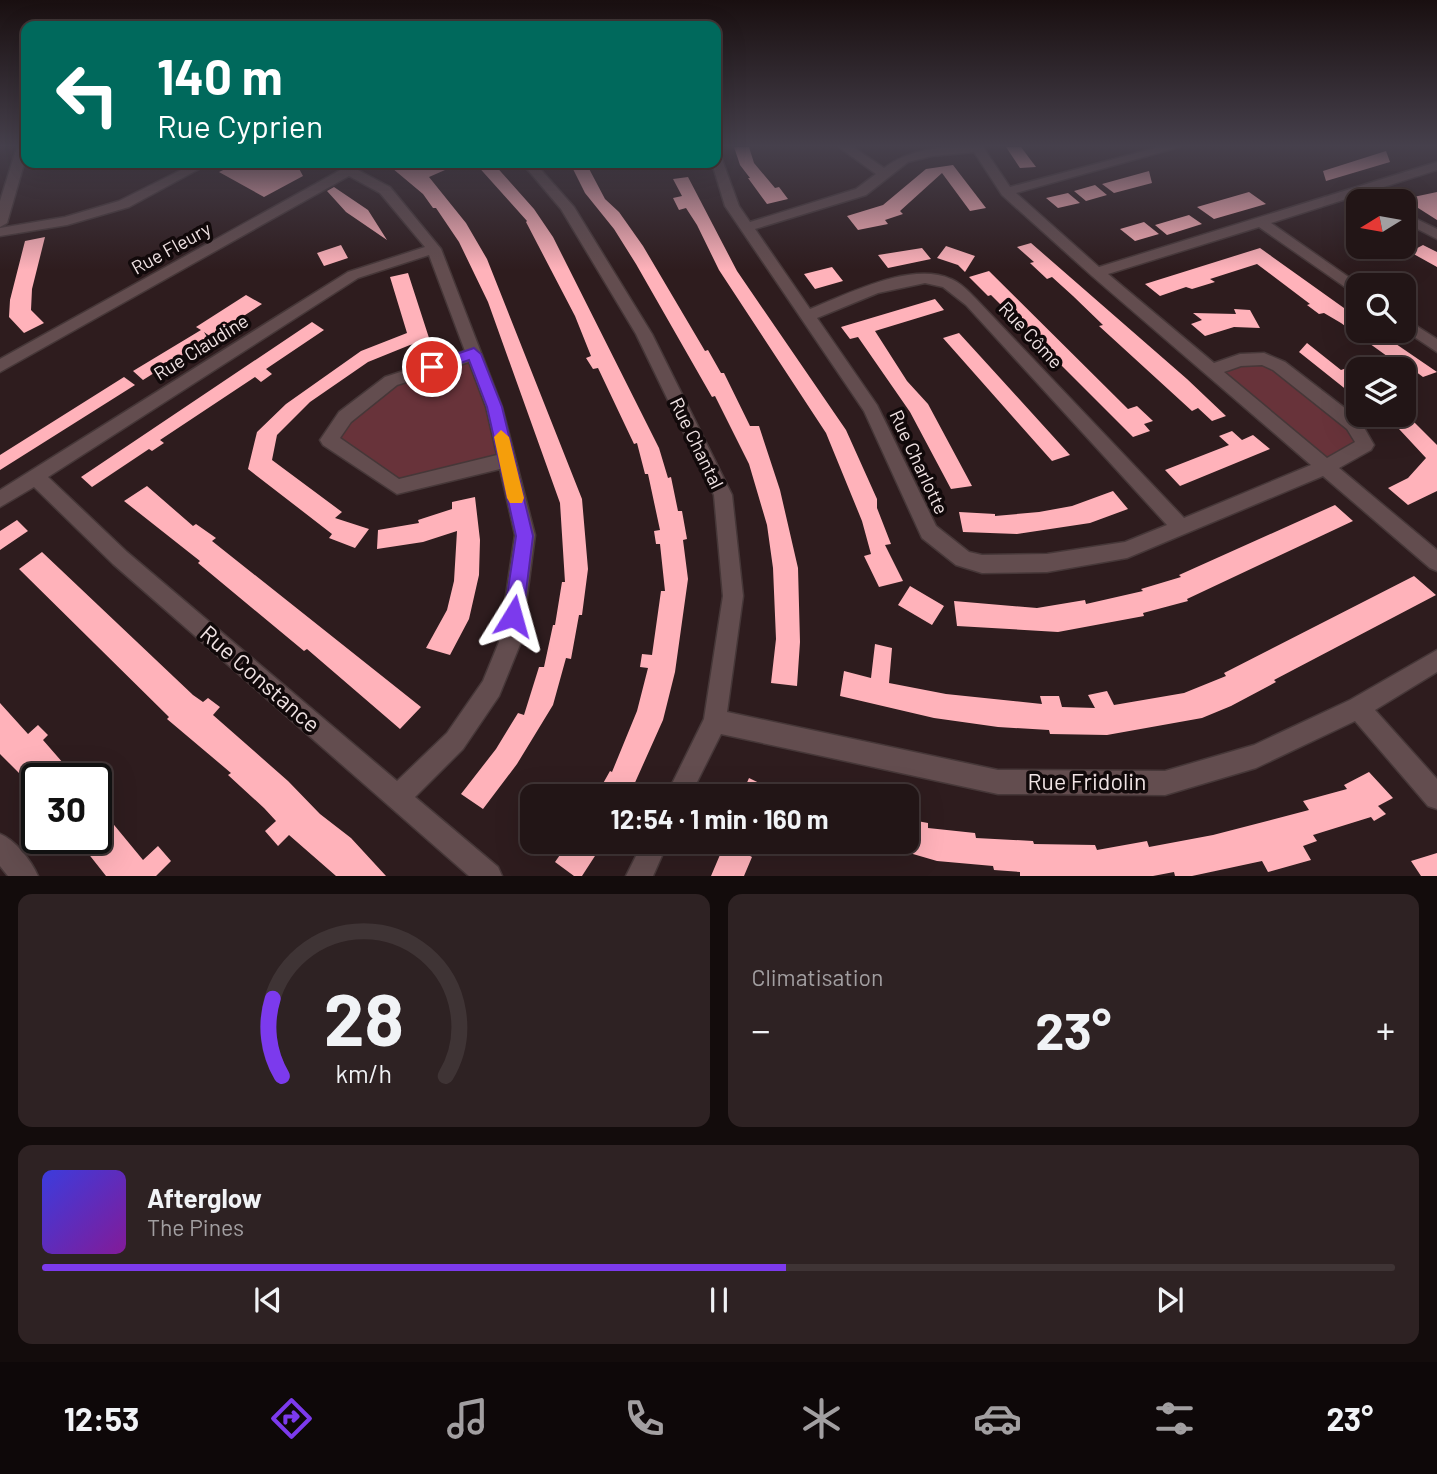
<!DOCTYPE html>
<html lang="fr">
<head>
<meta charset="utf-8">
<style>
  :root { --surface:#221516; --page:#2e2223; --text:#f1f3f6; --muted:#a29fa1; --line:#3f3435; --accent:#7c3aed }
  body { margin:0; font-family:Barlow,sans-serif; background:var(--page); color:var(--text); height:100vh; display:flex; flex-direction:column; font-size:26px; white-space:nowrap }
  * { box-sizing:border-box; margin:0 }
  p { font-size:23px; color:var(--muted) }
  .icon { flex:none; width:38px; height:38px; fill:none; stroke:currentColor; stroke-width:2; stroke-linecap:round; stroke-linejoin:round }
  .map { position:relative; height:876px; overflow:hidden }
  .sheet { display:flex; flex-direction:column; gap:18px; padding:18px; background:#130c0c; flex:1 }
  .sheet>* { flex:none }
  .banner { position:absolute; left:21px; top:21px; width:700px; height:147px; border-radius:14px; box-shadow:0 7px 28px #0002,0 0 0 2px var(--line); background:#00695c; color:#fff; overflow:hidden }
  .needle { width:46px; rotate:259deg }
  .fabs { position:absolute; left:1346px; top:189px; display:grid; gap:14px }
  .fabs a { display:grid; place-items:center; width:70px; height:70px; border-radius:14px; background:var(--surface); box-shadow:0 7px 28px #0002,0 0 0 2px var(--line); font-size:35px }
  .speed { position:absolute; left:21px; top:763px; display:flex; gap:14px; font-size:35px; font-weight:700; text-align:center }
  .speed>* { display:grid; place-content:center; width:91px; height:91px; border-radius:50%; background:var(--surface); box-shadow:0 7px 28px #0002,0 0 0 2px var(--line); line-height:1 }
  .speed .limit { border:4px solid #111; border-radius:10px; background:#fff; color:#111 }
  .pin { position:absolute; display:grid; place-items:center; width:60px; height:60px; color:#fff; margin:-30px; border:4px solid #fff; border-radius:50%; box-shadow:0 2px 7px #0007 }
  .me { position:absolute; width:77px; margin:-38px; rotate:8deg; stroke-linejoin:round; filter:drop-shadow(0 0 5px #0008) }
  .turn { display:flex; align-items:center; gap:24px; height:147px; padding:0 21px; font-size:32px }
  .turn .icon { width:91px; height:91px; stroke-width:2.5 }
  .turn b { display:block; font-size:49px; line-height:60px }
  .big { font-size:52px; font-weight:700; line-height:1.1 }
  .sheet .card { flex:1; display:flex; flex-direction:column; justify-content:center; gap:10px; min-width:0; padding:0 24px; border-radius:14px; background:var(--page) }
  .sheet .dial { align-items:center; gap:0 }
  .dial svg { height:182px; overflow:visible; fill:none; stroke:var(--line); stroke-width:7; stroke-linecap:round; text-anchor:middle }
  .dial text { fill:var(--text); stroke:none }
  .song { display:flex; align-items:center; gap:21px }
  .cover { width:84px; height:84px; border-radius:10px; background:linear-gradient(135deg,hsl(240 70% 55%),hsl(290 70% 35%)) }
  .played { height:7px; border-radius:4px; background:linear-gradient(90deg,var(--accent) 55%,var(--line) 55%) }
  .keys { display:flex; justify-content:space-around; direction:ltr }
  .heat { display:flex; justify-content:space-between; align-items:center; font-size:38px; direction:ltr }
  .sheet .tiles { flex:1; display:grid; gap:18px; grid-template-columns:1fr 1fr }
  .card:last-child { grid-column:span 2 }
  .trip { position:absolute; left:520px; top:784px; width:399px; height:70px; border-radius:14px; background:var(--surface); box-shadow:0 7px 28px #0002,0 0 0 2px var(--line); font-weight:700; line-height:70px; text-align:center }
  .menu { display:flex; height:112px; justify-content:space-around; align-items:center; background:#0e0809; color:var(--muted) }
  .menu .icon { width:49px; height:49px }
  .menu .on { color:var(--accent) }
  .menu b { font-size:32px; color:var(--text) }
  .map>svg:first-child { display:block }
  .green { fill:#68333a }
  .building { fill:#ffb2ba }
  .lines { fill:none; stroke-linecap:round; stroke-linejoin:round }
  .minor-casing { stroke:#463738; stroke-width:3 }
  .minor { fill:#634d4f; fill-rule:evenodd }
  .route { fill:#7c3aed; stroke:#51269a; stroke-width:2 }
  .slow { fill:#f59e0b }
  .labels { text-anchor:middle; stroke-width:7; stroke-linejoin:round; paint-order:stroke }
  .street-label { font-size:19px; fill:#f0e3e4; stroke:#11090a }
  .near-street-label { font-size:23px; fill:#f0e3e4; stroke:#11090a }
</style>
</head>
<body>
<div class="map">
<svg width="1437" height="876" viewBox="0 0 1437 876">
  <rect width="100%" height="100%" fill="#2e1c1e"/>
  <!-- green -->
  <path class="green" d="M474,354l33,106 -110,27 -68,-47 62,-59z
    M1240,360l39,6 86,79 -40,22 -114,-97z"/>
  <!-- building -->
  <path class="building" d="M734,147h15l5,16 21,25 4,-1 9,12 -21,5 -19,-26h2l-10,-13z
    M1006,147h15l15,20 -16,1z
    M1386,151l4,11 -64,19 -3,-10z
    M238,163h58l7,13 -39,21 -45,-25z
    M386,163h75l-32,14 37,46 21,36 95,240 6,70 -6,46h-3l-8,44 -5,-1 -13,47 -36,59 -34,45 -22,-15 35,-45 22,-36 6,2 15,-48h5l9,-42h2l7,-43h3l-5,-79 -72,-201 -29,-60 -23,-34h-3l-10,-14z
    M475,163h18l41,46 19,28 106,211 9,30 3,-1 7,34h4l5,28 -4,1 5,39 -13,93 -12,48 -34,76h-33l14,-25 2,1 25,-61 11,-43 -8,-1 2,-13 10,1 9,-64h4l-5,-47h-4l-2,-13 6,-1 -12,-56h-3l-8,-31 -3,1 -36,-76 -5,1 -7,-11 5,-2 -16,-40 -49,-94 1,-1z
    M586,163l19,36 14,13 24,34 62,105 3,-1 13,23h3l26,53h9l21,64 18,78 2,74 -3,44 -26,-3 5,-44 -3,-71 -6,-43 -18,-61 -34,-68 -3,1 -76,-133 -22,-35 -29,-36 -14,-28z
    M953,165l33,43 -16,3 -28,-38 -42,38 3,3 -18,6 3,4 -30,6 -11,-14 36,-11 43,-36z
    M1149,171l3,12 -38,10 -12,-9z
    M688,177l49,94 109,159 31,69v9l14,36 -6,1 18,36 -24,6 -15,-31 7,-2 -9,-33 -36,-88 -107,-163 -22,-45 -11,-17 -7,2 -6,-12 9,-2 -9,-17z
    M1095,185l12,10 -21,6 -12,-10z
    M334,187l34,23 19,30 -41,-28 -19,-21z
    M1249,192l17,12 -52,15 -17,-12z
    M1437,192v28l-33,-21z
    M1068,193l12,10 -22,5 -12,-10z
    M1189,215l13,9 -35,11 -12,-10z
    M1144,222l15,12 -24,7 -15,-12z
    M45,237l-13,52 -1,21 13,13 -20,10 -15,-16 1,-17 15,-59z
    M1031,243l156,136 39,37 -14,5 -14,-13 -6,3 -93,-85 4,-1 -30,-29 -21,-19 -5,2 -17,-16 4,-1 -17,-15z
    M341,245l7,13 -24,8 -7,-13z
    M1423,245l14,7v15l-27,-15z
    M946,246l29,10 -10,16 -7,-7 -21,-7z
    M922,248l9,11 -43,9 -10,-13z
    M1260,248l98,70v13h19l60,41 -14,5 -20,-15 -5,2 -57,-41 -17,-10 -5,1 -12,-9 3,-1 -53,-40 -47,15 5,3 -23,7 -6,-2 -26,9 -15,-12z
    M832,267l11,14 -28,8 -11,-15z
    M989,271l139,138 9,-3 16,15 -9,3 6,7 -17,6 -142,-142 -3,1 -19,-19z
    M408,273l22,68 -20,4 -42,17 -58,40 -33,33 -5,25 70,52 -7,6 34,11 -14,19 -26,-10 3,-4 -84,-65 9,-37 29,-28 75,-53 46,-18 -17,-56z
    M246,295l16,9 -51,33 -7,-5 4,7 -65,41 -10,-9 68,-41 -5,-3z
    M935,299l9,11 -69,21 32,50 21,23 44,82 -21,3 -41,-77 -52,-75 -8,2 -9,-12z
    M1234,309l16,1 10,18 -26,-1 -29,9 -14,-12 11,-4 -9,-7 43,1z
    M312,322l12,8 -58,39 6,5 -11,8 -6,-5 -95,63 4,3 -12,8 -3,-2 -57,38 -11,-10z
    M959,333l21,23 90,99 -18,6 -109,-123z
    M1307,343l34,27 6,-2 11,8v23l-59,-47z
    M124,377l11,8 -135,85v-15z
    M1386,415h21l30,30v46l-29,14 -20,-17 20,-10 18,-20z
    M1232,431l10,9 11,-5 17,14 -90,37 -15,-16 64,-25 -10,-9z
    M147,486l46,40 3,-2 20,14 -4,3 209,166 -21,22 -93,-80 -3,2 -106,-88 2,-2 -76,-60z
    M1113,491l15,18 -38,14 -73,11 -54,-2 -4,-20 36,2v2l44,-4 33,-6z
    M475,497l5,43 -1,35 -10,44 -19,36 -24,-7 21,-38 7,-29 3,-50 -34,11 -46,7 1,-19 41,-7 -1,-3 34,-11v-7z
    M1335,505l18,16 -166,78 1,2 -45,12 1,3 -86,16 -101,-6 -3,-25 83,7 48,-8 1,4 57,-13 -2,-2 40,-12 -2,-2z
    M17,520l11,11 -28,19v-19z
    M42,552l151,143 10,7 5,-4 12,9 -7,8 75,66 32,33 31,24 35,38h-50l-47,-41 -11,11 -13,-15 11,-10 -12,-13 -36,-33 3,-2 -64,-54 2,-2 -150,-148z
    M1414,576l22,19 -162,85 2,2 -45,24 -29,12 -95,17 -57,-1 -1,-4 -51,-3 -64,-9 -94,-22 4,-25 27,7 4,-34 17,4 -3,35 57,11 96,10 -2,-8h19l3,11 33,1 -7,-13 19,-4 7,14 70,-12 42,-17 -2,-3z
    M910,586l34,20 -12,19 -34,-20z
    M0,703l28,31 10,-9 10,10 -5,5 34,39h-40v12l-37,-37z
    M1369,772l24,26 -15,8 8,8 -12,7 -3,-4 -58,18 4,6 -14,5 8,14 -43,12 -6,-11 -70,15h-17l-1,-4 -21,4h-133v-4l-26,-2 -1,-4 -56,-5 -31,-9v-33l22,4v5l47,5 1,5 57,3 1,3 61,1 2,5 50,-9 2,6 64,-12 96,-25 -6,-9 44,-12 -3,-4z
    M749,778l37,18h-45z
    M96,810l11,12 3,-2 33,40 15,-14 13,15 -15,15h-50l-30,-38h20z
    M569,842h35l-22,34h-8l-19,-14z
    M725,843l27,14 -8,19h-33z
    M1437,853v23h-16l-10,-15z"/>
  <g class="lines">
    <defs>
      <path id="minor" d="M17,147h9v10l-19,66 -7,4v-26z
        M839,147h14l31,21c30,-22 64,-21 99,-21l27,40 149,-40h20l-163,46 83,74 338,-105v8l-166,53 89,62 -2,11 -99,-69 -151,47 106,89 26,-9 24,-1 21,9 74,57 15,26 -3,5 -32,18 98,82v21l-7,-3 -107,-92 -196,82 -80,14 -65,1 -26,-8 -34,-27 -58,-127 -139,-205 -13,-43h4v-10l4,1 19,52 11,16 106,-33 20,-15zM974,152l28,43 90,81 219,189 -127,53 -208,-219c-8,-8 -15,-16 -25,-20 -40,-18 -103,15 -141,30l-55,-80 111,-34 42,-33 24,-6zM925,283l18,4 23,18 201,220 -42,17 -78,12 -65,1 -13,-3 -33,-26 -59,-121 -60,-87 61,-25zM1262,365l11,5 74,59 8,13 -28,16 -103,-86 17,-6z
        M195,163h15l-81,44 -62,18 -67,11v-8l65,-11 54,-16z
        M353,163h15l-10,7 32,17 51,62 61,158 33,128 -14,107 -22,54 -36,53 -48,48 83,70 4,9h-33l-356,-312 -79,-77 -34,20v-17l348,-218 77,-25 -45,-54 -31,-17 -349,196v-13zM429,255l36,96 -80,26 -46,35 -19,28 3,5 74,49 103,-25 15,66 -16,107 -16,39 -36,52 -50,48 -270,-229 -79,-75 310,-199zM469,362l17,45 11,48 -98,24 -59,-41 11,-16 46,-37z
        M522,163h13l39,44 78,127 80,161 11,101 -16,116 271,58 167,1 89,-26 96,-45 87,-50v22l-62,38 62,69v30l-9,-3 -73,-85 -99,47 -91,27 -167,-1 -277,-60 -31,62h-24l38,-77 19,-123 -9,-101 -78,-161 -75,-125z
        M1404,213l33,16v10l-33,-17z
        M1404,318l33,21v13l-33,-22z
        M0,834c15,6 31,26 38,42h-30l-8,-10z
        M643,842h25l-15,34h-27z"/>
    </defs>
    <!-- minor casing -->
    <use href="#minor" class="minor-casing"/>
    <!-- minor -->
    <use href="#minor" class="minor"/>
  </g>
  <!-- sky -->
  <linearGradient id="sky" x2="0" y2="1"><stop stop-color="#190f10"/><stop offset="0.54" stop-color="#46404c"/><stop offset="1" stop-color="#46404c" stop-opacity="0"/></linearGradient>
  <rect width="1437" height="270" fill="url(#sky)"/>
  <!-- route -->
  <path class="route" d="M474,348l7,6 21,53 31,129 -10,80 -3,6 -7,2 -6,-2 -3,-6 12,-80 -29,-129 -18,-47 -37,13 -7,-6 2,-3z"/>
  <!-- slow -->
  <path class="slow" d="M501,430l8,7 15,61 -2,5h-12l-3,-5 -13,-61z"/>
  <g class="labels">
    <!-- street labels -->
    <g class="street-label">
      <text transform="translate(171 248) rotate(-29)" y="7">Rue Fleury</text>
      <text transform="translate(1031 335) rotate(47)" y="7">Rue Côme</text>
      <text transform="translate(201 347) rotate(-32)" y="7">Rue Claudine</text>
      <text transform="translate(697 443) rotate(64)" y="7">Rue Chantal</text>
      <text transform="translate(919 462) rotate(65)" y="7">Rue Charlotte</text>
    </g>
    <!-- near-street labels -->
    <g class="near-street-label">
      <text transform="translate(260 679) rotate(41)" y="8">Rue Constance</text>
      <text x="1087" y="790">Rue Fridolin</text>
    </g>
  </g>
</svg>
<div class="fabs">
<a><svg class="needle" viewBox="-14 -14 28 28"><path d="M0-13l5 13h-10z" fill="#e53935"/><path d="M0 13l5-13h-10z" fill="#a29fa1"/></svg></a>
<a><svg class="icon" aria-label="search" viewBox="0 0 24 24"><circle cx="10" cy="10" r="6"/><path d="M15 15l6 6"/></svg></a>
<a><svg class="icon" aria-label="layers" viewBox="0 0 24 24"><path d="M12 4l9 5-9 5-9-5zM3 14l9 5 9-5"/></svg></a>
</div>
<div class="speed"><div class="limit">30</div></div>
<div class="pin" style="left:432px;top:367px;background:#d93025"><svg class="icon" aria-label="arrive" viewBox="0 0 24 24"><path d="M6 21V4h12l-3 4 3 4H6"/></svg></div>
<svg class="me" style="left:513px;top:616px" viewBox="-20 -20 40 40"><path d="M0-17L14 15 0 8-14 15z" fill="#7c3aed" stroke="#fff" stroke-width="4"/></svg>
<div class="trip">12:54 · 1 min · 160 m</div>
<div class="banner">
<div class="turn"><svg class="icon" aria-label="left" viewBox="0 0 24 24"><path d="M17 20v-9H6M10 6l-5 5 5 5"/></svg><div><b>140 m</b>Rue Cyprien</div></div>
</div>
</div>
<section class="sheet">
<div class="tiles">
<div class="card dial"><svg viewBox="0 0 100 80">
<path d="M14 69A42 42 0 1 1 86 69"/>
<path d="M14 69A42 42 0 0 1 10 35" stroke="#7c3aed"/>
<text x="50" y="56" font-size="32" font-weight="700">28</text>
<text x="50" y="72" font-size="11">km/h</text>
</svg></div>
<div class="card"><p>Climatisation</p>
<div class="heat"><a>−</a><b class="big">23°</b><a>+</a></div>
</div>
<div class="card">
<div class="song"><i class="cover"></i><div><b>Afterglow</b><p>The Pines</p></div></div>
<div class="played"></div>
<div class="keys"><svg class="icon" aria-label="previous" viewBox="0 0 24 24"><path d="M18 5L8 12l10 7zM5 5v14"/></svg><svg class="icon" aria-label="pause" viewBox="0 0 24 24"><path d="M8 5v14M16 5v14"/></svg><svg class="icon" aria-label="next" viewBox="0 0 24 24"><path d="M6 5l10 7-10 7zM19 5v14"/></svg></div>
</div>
</div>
</section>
<nav class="menu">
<b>12:53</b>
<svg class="icon on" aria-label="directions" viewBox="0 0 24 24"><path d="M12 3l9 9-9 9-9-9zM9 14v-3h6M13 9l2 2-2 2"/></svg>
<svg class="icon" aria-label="music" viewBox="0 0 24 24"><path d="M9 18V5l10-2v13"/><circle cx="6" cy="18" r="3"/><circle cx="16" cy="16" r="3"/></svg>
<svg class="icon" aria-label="phone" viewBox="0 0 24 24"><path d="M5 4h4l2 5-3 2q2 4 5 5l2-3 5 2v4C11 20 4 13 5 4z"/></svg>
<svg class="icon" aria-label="climate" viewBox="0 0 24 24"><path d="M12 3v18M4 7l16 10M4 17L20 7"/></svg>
<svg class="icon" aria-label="car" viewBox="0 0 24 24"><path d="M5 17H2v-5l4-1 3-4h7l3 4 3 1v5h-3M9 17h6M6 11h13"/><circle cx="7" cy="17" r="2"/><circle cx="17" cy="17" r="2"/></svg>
<svg class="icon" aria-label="filters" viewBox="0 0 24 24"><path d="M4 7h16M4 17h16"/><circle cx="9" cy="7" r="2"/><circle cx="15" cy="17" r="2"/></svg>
<b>23°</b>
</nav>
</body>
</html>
